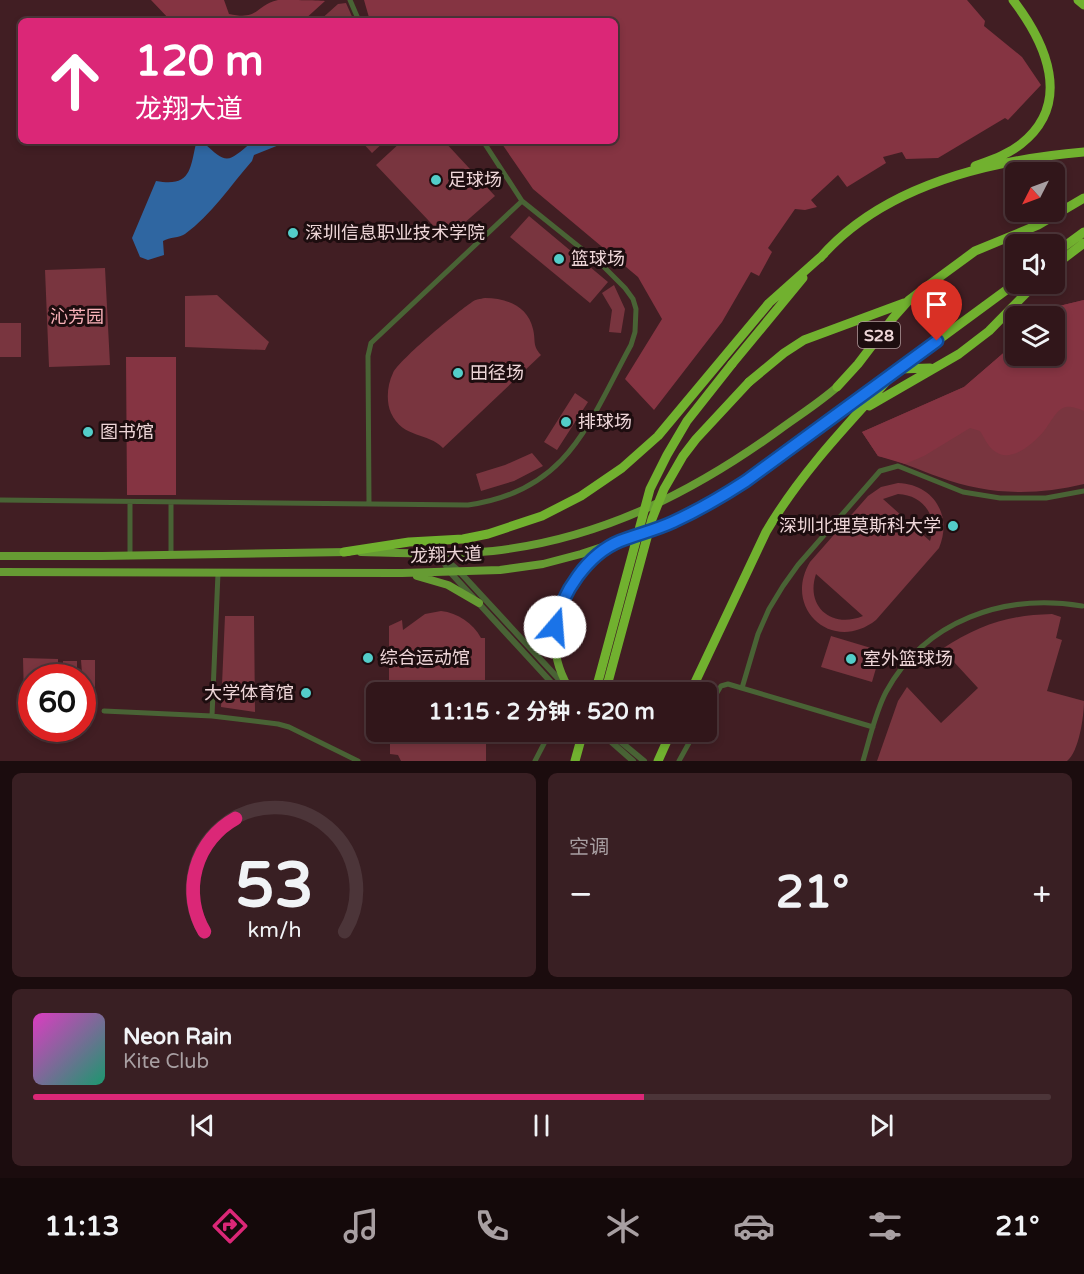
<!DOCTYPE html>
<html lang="zh">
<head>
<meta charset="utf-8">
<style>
  :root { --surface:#31161a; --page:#391f23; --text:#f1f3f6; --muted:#a89fa2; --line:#4c3539; --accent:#db2777 }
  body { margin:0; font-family:"Varela Round","Noto Sans SC",sans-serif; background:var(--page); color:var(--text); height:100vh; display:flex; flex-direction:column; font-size:22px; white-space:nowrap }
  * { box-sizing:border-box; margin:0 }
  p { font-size:20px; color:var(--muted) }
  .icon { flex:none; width:33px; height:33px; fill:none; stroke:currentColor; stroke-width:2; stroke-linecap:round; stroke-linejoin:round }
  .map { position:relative; height:761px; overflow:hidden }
  .sheet { display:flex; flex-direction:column; gap:12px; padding:12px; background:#1b0c0e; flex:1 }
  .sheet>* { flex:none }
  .banner { position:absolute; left:18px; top:18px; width:600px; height:126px; border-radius:9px; box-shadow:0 3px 9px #0003,0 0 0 2px var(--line); background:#db2777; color:#fff; overflow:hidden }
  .needle { width:39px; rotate:228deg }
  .fabs { position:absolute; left:1005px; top:162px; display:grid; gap:12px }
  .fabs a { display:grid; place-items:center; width:60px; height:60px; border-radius:9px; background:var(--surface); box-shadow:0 3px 9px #0003,0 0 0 2px var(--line); font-size:30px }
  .speed { position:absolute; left:18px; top:664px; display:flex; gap:12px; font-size:30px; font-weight:700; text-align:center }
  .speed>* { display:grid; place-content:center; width:78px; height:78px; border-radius:50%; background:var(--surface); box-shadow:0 3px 9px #0003,0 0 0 2px var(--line); line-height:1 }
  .speed .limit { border:9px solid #d22; background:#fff; color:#111 }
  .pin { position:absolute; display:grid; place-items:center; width:51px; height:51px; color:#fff; margin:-62px -26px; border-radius:50% 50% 50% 0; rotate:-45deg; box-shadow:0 0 6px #0007 }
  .pin .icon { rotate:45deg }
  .me { position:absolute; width:66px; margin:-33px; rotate:18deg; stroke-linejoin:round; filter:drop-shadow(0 0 4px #0008) }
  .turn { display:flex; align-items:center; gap:21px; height:126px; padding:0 18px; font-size:27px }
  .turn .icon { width:78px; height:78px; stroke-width:2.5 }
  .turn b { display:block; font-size:42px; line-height:51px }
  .big { font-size:45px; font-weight:700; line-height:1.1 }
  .sheet .card { flex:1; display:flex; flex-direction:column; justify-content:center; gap:9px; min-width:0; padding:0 21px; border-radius:9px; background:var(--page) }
  .sheet .dial { align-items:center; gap:0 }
  .dial svg { height:156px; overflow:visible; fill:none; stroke:var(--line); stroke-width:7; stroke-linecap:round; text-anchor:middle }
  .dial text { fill:var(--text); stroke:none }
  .song { display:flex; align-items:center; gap:18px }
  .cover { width:72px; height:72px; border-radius:9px; background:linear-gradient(135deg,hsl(310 70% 55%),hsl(160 70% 35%)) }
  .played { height:6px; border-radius:3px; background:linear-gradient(90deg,var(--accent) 60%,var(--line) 60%) }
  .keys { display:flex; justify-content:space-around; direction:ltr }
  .heat { display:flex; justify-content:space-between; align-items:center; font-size:33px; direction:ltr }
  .sheet .tiles { flex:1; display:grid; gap:12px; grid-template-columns:1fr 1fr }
  .card:last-child { grid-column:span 2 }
  .trip { position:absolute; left:366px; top:682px; width:351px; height:60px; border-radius:9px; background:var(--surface); box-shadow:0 3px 9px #0003,0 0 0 2px var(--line); font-weight:700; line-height:60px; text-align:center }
  .menu { display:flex; height:96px; justify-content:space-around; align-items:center; background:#14090a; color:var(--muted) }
  .menu .icon { width:42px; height:42px }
  .menu .on { color:var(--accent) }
  .menu b { font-size:27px; color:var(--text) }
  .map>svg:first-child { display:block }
  .green { fill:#79353f; fill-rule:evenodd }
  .forest { fill:#853442 }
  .water { fill:#2f66a1 }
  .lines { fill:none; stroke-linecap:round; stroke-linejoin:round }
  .minor { stroke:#496335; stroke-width:5 }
  .tertiary { stroke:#496335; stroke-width:6 }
  .primary { stroke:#669b33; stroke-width:8 }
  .trunk { stroke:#6ca631; stroke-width:8 }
  .motorway { stroke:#71b12f; stroke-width:9 }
  .motorway-bridge { stroke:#71b12f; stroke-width:9 }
  .route-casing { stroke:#114b97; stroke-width:15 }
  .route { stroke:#1a73e8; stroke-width:10 }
  .poi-dot { fill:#53cdc9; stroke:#1d0d0f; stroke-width:2 }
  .labels { text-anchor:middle; stroke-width:6; stroke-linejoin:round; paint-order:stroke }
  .shield { fill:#1d0d0f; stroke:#af9a9c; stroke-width:1.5 }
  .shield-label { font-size:16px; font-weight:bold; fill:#eed6d8 }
  .poi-label { font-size:18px; fill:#eed6d8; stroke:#1d0d0f; text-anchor:start }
  .park-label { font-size:18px; fill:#fab2b9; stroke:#1d0d0f }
  .street-label { font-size:18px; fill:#eed6d8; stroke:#1d0d0f }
</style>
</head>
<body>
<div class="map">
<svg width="1084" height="761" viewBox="0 0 1084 761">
  <rect width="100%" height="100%" fill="#411e23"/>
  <!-- green -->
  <path class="green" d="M346,3l8,18h-35l19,-17z
    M361,141h24l-13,12z
    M402,141h42l51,55 -49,43 -70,-74z
    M529,216l79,66 -18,21 -80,-66z
    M105,268l5,97 -61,2 -4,-97z
    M614,285l11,24 -4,24 -12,-1 3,-22 -10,-17z
    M217,295l52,47 -4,8 -80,-3v-51z
    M485,298c21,0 43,8 48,31 3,12 -1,16 8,26l-98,93c-15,-16 -40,-9 -52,-35 -5,-11 -4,-28 2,-40 8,-15 63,-60 79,-71 4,-3 8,-3 13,-4z
    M1084,300v184c-50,12 -97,11 -145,-7 -21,-7 -40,-17 -61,-21l-16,-24 102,-45 51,-44 1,13h38v-40h-7l12,-10z
    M0,323h21v34h-21z
    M575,393l13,9 -31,48 -13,-8z
    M532,453l11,13 -29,15 -33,10 -5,-17 29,-9z
    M898,483c35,1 55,32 41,65l-63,72c-43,34 -94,-11 -66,-58l58,-66 13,-9zM898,494c25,1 41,22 32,47l-47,-42zM816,574l47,42c-31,13 -58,-9 -47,-42z
    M441,611c17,2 32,12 40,27h4v55h-96v-67l13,-6 1,10 22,-16z
    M1052,614l9,3 -5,21 6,2 -15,51 37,10c0,15 -5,51 -17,60h-190l21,-60 9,-14 34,36 37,-35 -36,-39c37,-24 66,-34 110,-35z
    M225,616h29l1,96 -34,-5z
    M831,636l50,15 -9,31 -51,-15z
    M23,658l35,1v19h-26l-1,22h-7z
    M81,660h14v27h-12z
    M63,661h14v17h-14z
    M390,732h96v29h-85l-3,-6 -8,-1z"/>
  <!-- forest -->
  <path class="forest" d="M151,0h73l5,14c31,7 26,-9 49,-14 9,0 39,0 47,1l-22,20h-132z
    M364,0h603l18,21 -1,5 38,31 19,28 -33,35 -3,-2 -67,40 -32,1 -4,-7 -19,5 3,6 -39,24 -9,-12 -27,25 6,7 -12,3 -10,-1 -27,39 4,4 -13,24 -8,-4 -29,50 -68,88 -29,-31 37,-60 -24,-42 -105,-88 -33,-48h115v-120h-245z
    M1084,300v111c-5,-2 -13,-5 -18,-4 -10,2 -16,17 -22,24 -11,13 -34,34 -51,19 -6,-5 -9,-13 -13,-19l-10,-3 -46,28 -19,8 -27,-8 -16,-24 102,-45 51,-44 1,13h38v-40h-7l12,-10z
    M126,357h50v138h-49z"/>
  <!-- water -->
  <path class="water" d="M253,141h36l-35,14 -2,6c-21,24 -41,54 -67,73 -6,4 -15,3 -22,7l1,14 -16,5 -8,-3 -8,-19 24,-57c34,6 34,-10 40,-38l7,-1c25,24 25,20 50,-1z"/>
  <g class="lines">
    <!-- minor -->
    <path class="minor" d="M350,0l9,21
      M0,500l468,5c100,-14 120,-81 163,-160l4,-13 1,-23 -3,-10 -8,-11 -22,-22 -81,-65 -39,-60
      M369,504l-1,-148 3,-13 151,-142
      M171,554v-52
      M130,555v-53
      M742,688l16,-54 11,-25 14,-23 15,-21 82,-94 18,-5 65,26 37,6h46l38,-7
      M104,711l108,5 66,8 11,3 69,34
      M706,711l15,-25 7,-2 145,43
      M212,716l6,-143
      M535,761l15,-29
      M679,761l16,-29
      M863,761c7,-23 12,-48 23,-69 39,-72 119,-99 196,-86"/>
    <!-- tertiary -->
    <path class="tertiary" d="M438,553l21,18 108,117
      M442,559l7,12 112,122
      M600,732l33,29
      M609,732l35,29"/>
    <!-- primary -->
    <path class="primary" d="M361,552c44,1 88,3 132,-1 107,-12 199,-58 286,-121 19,-14 40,-27 58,-43
      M0,556h102l246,-4
      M0,572l402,1 98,-3 43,-6 38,-10 70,-23 47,-21 59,-36 94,-69
      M417,576l31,9 31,18
      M572,693c-35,-52 -12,-112 36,-145"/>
    <!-- trunk -->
    <path class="trunk" d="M603,693l5,-11"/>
    <!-- motorway -->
    <path class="motorway" d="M1078,0l6,5
      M975,166c16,-6 32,-11 46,-22 52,-41 25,-101 -8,-144
      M1054,254l30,-22
      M820,258c64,-74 171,-98 264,-106
      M1054,266l30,-23
      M732,364l71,-86
      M899,369l31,-1
      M892,374l124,-91
      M749,382l35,-29 20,-13 100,-37
      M837,387l21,-23 35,-46 16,-18 17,-13 49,-36 63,-26 46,-27
      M851,405l28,-21
      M869,406l90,-52 30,-23 46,-47
      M344,552l65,-10 54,-3 25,-5 54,-18 39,-20 41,-28 36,-32 111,-133 55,-49
      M690,693l76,-161c35,-60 83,-109 130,-161
      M575,761l8,-29
      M658,761l13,-29"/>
    <!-- motorway-bridge -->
    <path class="motorway-bridge" d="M608,682l44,-163 12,-30 19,-33 13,-17 53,-57
      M595,693l55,-204 17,-34 20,-34 45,-57"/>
  </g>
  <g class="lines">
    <defs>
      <path id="route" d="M555,627c6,-34 33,-73 65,-86 18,-7 36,-11 53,-19 26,-12 50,-26 73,-41l191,-140"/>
    </defs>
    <!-- route casing -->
    <use href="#route" class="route-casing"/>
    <!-- route -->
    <use href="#route" class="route"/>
  </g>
  <!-- markers -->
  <g class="poi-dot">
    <circle cx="436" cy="180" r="6"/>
    <circle cx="293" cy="233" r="6"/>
    <circle cx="559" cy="259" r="6"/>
    <circle cx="458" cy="373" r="6"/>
    <circle cx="566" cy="422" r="6"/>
    <circle cx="88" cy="432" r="6"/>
    <circle cx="953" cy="526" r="6"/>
    <circle cx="368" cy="658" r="6"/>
    <circle cx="851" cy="659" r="6"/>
    <circle cx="306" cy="693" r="6"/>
  </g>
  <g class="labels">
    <!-- shield labels -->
    <rect class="shield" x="858" y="322" width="42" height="26" rx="4.5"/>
    <g class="shield-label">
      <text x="879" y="341">S28</text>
    </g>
    <!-- poi labels -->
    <g class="poi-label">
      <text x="448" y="186">足球场</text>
      <text x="305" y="239">深圳信息职业技术学院</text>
      <text x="571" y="265">篮球场</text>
      <text x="470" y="379">田径场</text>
      <text x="578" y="428">排球场</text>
      <text x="100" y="438">图书馆</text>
      <text x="941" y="532" text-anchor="end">深圳北理莫斯科大学</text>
      <text x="380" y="664">综合运动馆</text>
      <text x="863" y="665">室外篮球场</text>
      <text x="294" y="699" text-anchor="end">大学体育馆</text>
    </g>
    <!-- park labels -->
    <g class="park-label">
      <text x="77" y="323">沁芳园</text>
    </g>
    <!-- street labels -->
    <g class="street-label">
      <text transform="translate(446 555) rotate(-2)" y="6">龙翔大道</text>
    </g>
  </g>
</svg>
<div class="fabs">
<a><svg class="needle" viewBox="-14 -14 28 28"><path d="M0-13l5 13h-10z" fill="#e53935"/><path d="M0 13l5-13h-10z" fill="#a89fa2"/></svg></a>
<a><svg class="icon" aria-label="sound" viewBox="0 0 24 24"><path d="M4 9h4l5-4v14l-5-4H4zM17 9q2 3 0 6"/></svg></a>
<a><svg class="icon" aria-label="layers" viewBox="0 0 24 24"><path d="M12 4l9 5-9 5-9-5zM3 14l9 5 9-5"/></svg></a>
</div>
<div class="speed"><div class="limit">60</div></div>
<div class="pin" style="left:937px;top:341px;background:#d93025"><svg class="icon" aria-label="arrive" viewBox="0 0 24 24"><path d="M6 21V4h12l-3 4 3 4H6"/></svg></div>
<svg class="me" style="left:555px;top:627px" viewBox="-20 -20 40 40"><circle r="19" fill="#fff"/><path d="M0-13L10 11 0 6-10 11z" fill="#1a73e8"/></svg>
<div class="trip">11:15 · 2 分钟 · 520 m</div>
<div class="banner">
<div class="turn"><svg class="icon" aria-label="ahead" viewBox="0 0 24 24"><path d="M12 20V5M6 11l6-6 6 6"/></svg><div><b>120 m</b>龙翔大道</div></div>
</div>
</div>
<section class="sheet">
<div class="tiles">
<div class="card dial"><svg viewBox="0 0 100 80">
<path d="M14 69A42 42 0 1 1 86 69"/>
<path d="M14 69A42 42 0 0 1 30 11" stroke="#db2777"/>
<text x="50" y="56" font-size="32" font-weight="700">53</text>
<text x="50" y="72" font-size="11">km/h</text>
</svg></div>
<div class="card"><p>空调</p>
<div class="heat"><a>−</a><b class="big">21°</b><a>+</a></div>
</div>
<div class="card">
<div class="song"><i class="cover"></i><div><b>Neon Rain</b><p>Kite Club</p></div></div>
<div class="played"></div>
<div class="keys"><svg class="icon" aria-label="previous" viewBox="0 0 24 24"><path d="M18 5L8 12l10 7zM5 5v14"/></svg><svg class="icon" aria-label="pause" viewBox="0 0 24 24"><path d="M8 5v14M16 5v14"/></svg><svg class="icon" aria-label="next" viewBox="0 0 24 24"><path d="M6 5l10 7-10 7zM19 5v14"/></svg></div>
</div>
</div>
</section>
<nav class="menu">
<b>11:13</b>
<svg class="icon on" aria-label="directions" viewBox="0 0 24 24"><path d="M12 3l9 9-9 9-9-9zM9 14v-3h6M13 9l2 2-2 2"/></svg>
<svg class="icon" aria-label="music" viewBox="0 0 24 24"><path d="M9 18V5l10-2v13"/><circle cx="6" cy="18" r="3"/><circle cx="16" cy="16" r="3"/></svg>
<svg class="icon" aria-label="phone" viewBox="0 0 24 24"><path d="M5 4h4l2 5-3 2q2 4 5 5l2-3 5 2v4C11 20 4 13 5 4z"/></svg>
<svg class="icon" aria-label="climate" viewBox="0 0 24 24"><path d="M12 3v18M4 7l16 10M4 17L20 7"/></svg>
<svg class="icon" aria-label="car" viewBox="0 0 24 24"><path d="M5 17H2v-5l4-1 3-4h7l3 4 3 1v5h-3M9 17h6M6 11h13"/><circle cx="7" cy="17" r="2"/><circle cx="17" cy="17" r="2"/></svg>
<svg class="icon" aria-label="filters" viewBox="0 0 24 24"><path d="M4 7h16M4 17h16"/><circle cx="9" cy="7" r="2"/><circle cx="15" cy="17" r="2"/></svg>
<b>21°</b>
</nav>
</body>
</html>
